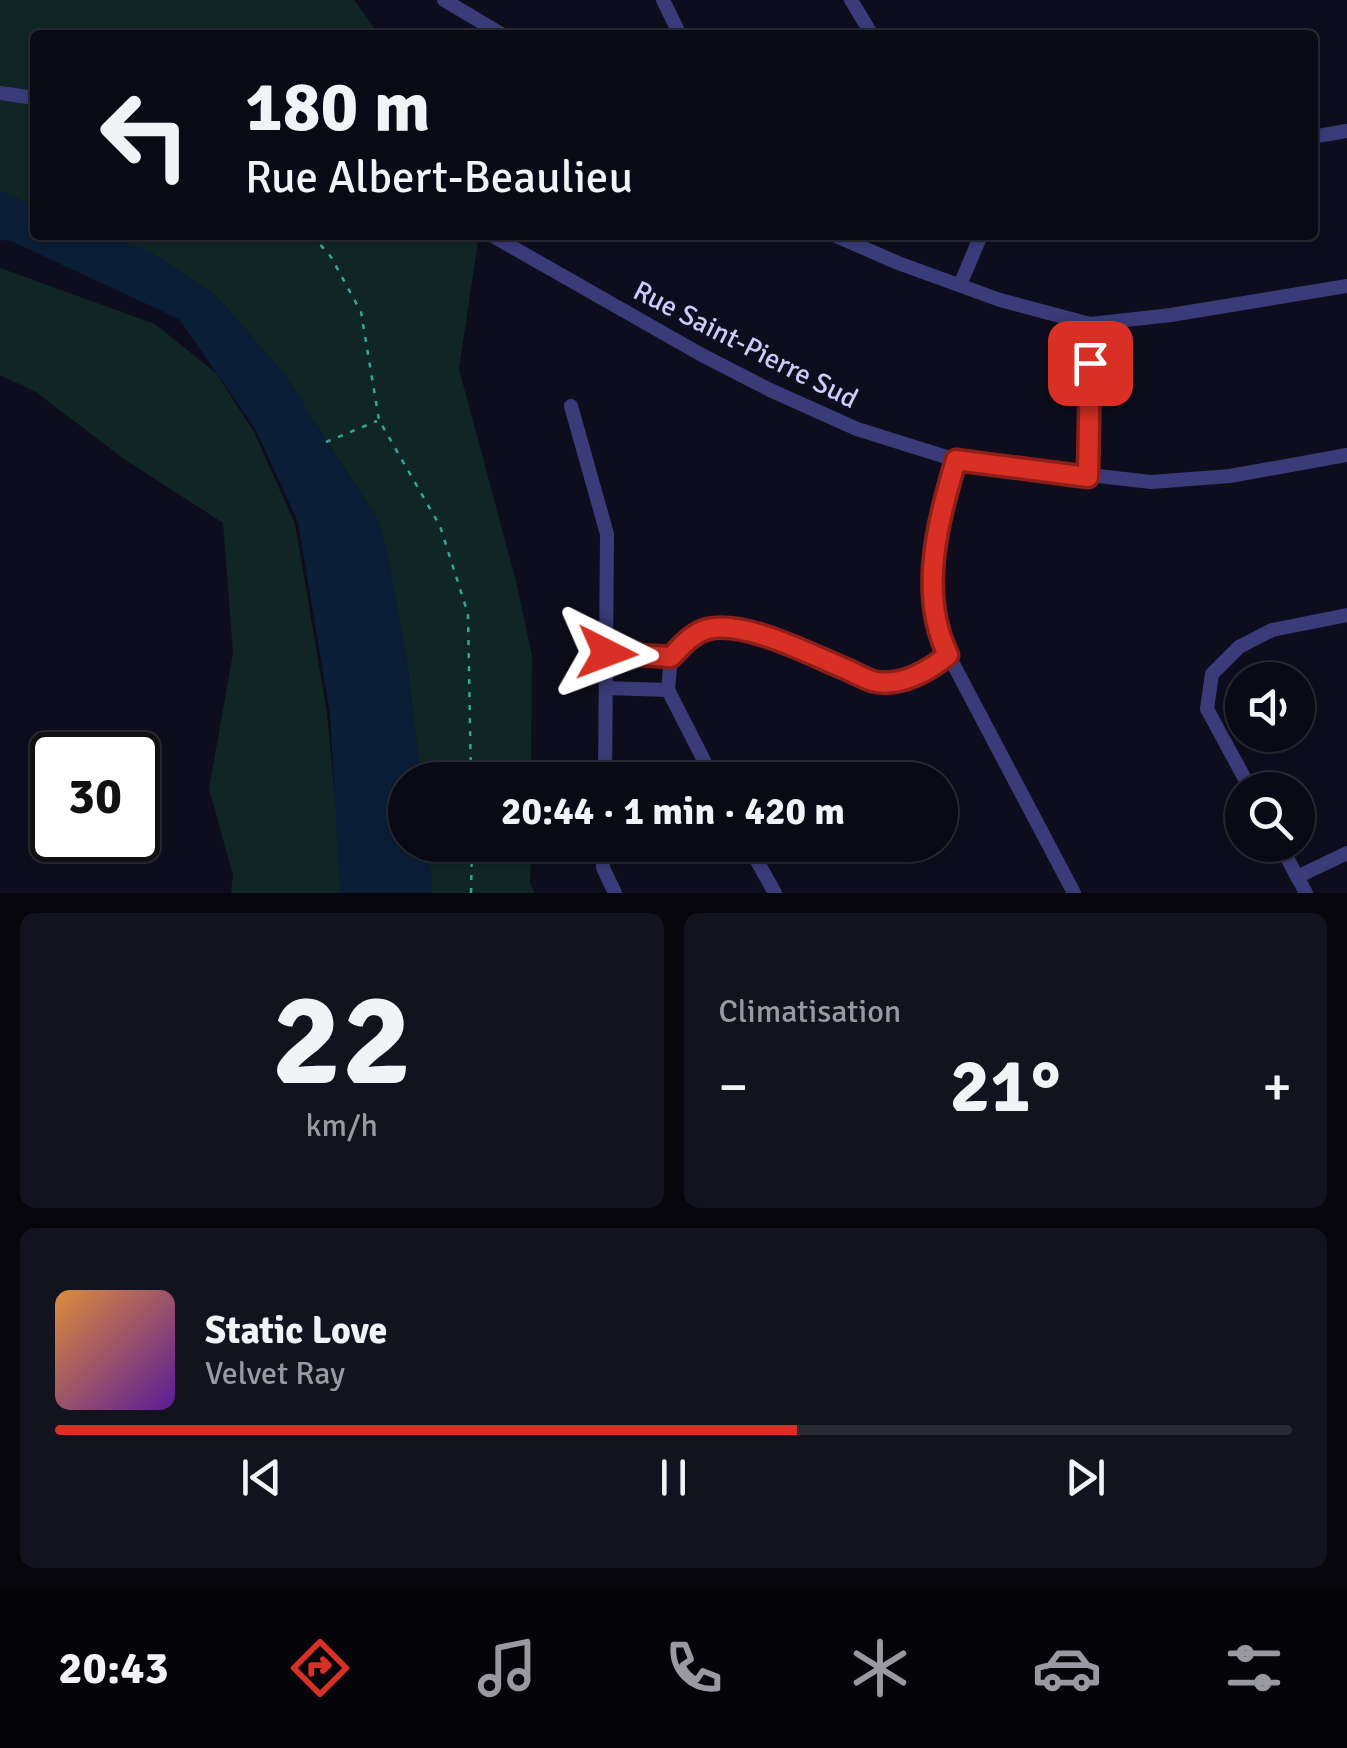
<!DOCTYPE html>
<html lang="fr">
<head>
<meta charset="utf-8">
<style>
  :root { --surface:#0a0a16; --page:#13131f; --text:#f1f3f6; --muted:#999aa1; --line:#2a2b35; --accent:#d93025 }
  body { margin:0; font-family:Signika,sans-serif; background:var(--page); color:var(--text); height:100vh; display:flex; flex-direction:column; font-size:38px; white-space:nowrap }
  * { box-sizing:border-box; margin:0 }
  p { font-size:32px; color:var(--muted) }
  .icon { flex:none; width:55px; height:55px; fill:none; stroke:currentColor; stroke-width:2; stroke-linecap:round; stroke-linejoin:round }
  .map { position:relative; height:893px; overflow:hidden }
  .details { display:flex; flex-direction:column; gap:20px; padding:20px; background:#06060c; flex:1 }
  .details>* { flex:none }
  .top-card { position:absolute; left:30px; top:30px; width:1288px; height:210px; border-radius:10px; box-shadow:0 2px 8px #0004,0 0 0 2px var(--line); background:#0a0a16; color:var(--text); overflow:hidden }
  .controls { position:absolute; left:1225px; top:662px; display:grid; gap:20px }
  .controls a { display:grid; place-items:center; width:90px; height:90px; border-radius:50%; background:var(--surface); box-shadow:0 2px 8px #0004,0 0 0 2px var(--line); font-size:50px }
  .speed { position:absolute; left:30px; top:732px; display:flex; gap:20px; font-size:50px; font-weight:700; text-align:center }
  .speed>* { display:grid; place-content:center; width:130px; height:130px; border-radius:50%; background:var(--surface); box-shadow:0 2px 8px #0004,0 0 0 2px var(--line); line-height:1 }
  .speed .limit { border:5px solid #111; border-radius:15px; background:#fff; color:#111 }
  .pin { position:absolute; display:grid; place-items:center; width:85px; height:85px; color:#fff; margin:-42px; border-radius:20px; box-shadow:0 5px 15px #0006 }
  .me { position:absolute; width:110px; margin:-55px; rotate:93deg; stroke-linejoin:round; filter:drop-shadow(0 0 8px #0008) }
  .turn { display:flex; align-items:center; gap:35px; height:210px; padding:0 50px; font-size:45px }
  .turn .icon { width:130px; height:130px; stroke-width:2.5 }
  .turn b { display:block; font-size:70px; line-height:85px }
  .big { font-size:75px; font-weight:800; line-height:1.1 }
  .details .tile { flex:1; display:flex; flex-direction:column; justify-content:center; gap:15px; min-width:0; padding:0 35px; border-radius:15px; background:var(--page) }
  .details .dial { align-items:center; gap:0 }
  .dial b { font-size:130px; line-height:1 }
  .song { display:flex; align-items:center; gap:30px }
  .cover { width:120px; height:120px; border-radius:15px; background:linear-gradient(135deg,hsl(30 70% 55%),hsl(270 70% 35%)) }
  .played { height:10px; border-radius:5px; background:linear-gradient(90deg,var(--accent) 60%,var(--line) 60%) }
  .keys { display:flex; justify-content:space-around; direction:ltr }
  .heat { display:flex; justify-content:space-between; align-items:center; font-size:55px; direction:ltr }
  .details .tiles { flex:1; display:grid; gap:20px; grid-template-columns:1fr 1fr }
  .tile:last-child { grid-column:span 2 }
  .trip { position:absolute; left:388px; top:762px; width:570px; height:100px; border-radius:50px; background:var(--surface); box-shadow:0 2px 8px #0004,0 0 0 2px var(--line); font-weight:800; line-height:100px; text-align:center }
  .tabs { display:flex; height:160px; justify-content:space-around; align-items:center; background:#040409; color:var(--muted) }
  .tabs .icon { width:70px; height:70px }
  .tabs .current { color:var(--accent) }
  .tabs b { font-size:45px; color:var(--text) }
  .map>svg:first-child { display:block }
  .green { fill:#102624 }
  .water { fill:#0b1e37 }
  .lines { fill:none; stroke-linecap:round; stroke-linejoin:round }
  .path { stroke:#34a798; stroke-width:2.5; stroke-dasharray:5 8; stroke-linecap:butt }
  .minor { stroke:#3a3c79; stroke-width:14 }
  .route-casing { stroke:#8d1f18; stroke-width:25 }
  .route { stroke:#d93025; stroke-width:18 }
  .labels { text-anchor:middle; stroke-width:10; stroke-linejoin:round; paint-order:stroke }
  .street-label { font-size:28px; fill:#cdcbfc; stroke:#0e0d1d }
</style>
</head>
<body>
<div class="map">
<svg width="1347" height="893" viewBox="0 0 1347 893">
  <rect width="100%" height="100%" fill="#0e0d1d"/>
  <!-- green -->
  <path class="green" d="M0,0h354l25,35h-344v171l-35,-15z
    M107,235h372l-20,134 58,216 15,71 -1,124h-110l-14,-117 -21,-115 -9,-29 -93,-145 -67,-77 -62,-42z
    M0,268l155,56 61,49 38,59 41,92 32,189 17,180h-113l2,-18 -24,-86 24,-136 -10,-130 -99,-64 -88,-67 -36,-17z
    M428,845h103l-1,39 5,9h-103z"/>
  <!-- water -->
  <path class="water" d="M0,191l35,15v29h72l48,19 62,43 67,77 93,145 9,29 21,115 14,117h-16v65h23l4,48h-92l-10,-180 -32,-191 -42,-92 -77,-111 -168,-78 -11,-1z"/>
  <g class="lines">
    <!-- path -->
    <path class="path" d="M312,235l19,22 30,55 18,108 61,106 28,88 3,166
      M326,442l51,-21
      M471,893l1,-48"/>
    <!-- minor -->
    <path class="minor" d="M444,0l59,35
      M663,0l17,35
      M851,0l21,35
      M0,93l35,5
      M1312,137l35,-6
      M491,235l209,119 70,36 87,39 99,31 195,22 79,-6 117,-21
      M834,235l64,28 102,37 90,24 81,-9 176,-29
      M960,285l21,-50
      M571,406l36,128 -2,246
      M956,460l-23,92 1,44 6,43 134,254
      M1087,477l3,-153
      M607,653l64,4
      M606,688l62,2
      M714,780l-46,-90 3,-33 26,-23 11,-5h30l30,7 109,46 38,-6 33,-21
      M1251,790l-44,-81 5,-35 27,-27 33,-17 75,-15
      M603,845v23l12,25
      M748,845l27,48
      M1280,845l26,48
      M1297,877l50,-24"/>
  </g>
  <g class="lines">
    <defs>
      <path id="route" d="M607,653l64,4c11,-11 21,-24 37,-28 38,-9 105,27 140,41 9,4 20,11 29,12 26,4 53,-12 71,-27 -30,-62 -10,-133 8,-195l132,17 2,-114"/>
    </defs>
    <!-- route casing -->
    <use href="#route" class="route-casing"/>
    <!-- route -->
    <use href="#route" class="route"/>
  </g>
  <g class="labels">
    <!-- street labels -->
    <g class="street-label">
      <text transform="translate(746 344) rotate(27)" y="10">Rue Saint-Pierre Sud</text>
    </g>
  </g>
</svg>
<div class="controls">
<a><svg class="icon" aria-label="sound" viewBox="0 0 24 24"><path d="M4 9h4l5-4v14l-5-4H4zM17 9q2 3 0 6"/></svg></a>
<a><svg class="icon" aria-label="search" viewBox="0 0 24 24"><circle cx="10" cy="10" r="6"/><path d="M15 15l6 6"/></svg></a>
</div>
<div class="speed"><div class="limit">30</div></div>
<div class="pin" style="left:1090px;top:363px;background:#d93025"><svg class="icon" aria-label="arrive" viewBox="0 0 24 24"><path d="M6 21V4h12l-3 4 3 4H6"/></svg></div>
<svg class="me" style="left:607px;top:653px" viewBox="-20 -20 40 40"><path d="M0-17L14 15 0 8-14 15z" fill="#d93025" stroke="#fff" stroke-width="4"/></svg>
<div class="trip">20:44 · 1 min · 420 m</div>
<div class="top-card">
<div class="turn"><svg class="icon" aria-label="left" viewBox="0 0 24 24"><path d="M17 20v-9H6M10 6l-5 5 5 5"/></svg><div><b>180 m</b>Rue Albert-Beaulieu</div></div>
</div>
</div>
<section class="details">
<div class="tiles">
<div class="tile dial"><b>22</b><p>km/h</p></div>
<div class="tile"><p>Climatisation</p>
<div class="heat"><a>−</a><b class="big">21°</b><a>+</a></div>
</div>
<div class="tile">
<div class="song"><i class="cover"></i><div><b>Static Love</b><p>Velvet Ray</p></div></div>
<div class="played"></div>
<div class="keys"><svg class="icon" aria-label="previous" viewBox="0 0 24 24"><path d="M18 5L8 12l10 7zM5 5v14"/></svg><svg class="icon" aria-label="pause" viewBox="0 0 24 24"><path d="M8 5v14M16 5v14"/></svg><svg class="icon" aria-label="next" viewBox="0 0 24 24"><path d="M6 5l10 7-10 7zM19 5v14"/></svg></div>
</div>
</div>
</section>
<nav class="tabs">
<b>20:43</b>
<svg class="icon current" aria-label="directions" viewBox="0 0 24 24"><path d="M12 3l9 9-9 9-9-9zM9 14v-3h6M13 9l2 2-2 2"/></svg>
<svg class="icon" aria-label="music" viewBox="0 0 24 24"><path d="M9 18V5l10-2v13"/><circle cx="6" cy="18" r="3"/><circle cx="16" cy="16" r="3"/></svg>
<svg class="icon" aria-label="phone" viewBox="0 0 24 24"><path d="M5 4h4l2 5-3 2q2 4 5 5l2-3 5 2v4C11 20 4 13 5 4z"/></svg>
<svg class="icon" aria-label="climate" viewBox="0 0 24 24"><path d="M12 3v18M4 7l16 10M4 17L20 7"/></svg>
<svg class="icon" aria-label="car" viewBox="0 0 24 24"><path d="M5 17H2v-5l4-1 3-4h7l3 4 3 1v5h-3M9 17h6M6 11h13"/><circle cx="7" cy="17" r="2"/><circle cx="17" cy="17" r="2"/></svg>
<svg class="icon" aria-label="filters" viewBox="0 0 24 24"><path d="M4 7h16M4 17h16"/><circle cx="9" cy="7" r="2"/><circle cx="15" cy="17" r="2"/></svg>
</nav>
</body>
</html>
